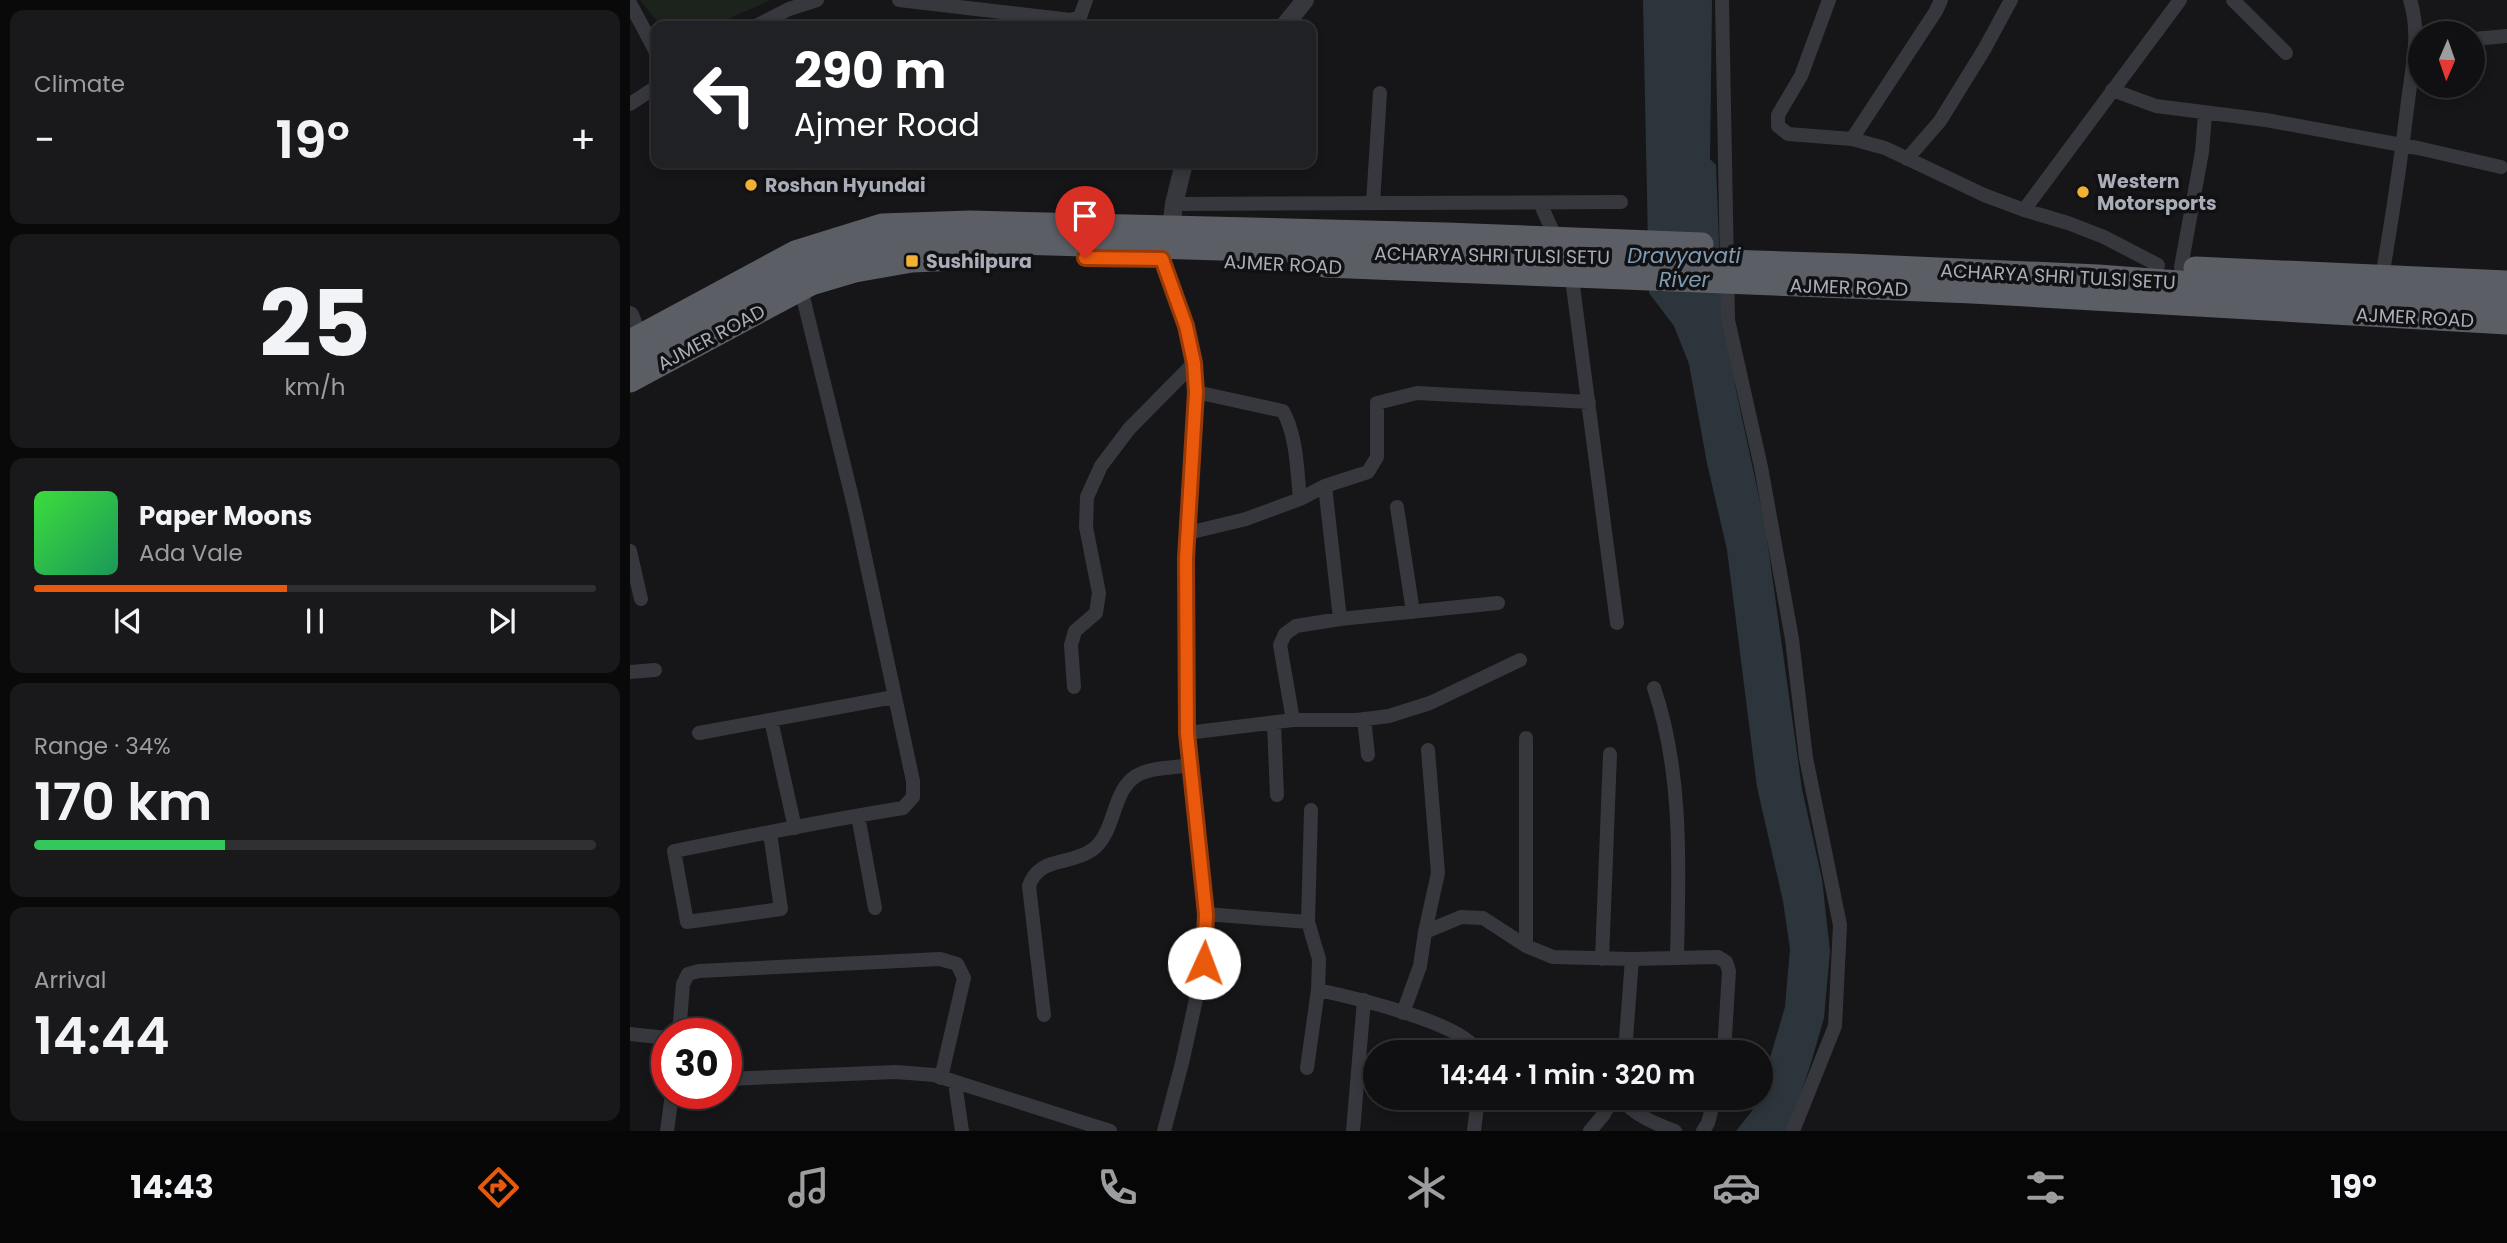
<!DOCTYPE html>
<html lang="en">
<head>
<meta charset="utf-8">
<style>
  :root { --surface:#101012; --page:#19191b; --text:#f1f3f6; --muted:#9c9d9f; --line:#303032; --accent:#ea580c }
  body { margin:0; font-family:Poppins,sans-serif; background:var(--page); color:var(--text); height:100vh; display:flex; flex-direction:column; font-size:26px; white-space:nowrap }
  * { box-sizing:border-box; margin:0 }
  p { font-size:23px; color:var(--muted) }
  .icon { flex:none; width:38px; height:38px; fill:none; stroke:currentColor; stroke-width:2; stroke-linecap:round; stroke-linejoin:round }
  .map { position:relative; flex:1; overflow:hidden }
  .drawer { display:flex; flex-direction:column; gap:10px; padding:10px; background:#09090a; width:630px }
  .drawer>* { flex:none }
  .banner { position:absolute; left:21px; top:21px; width:665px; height:147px; border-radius:14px; box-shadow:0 4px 10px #0003,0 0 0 2px var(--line); background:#202124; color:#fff; overflow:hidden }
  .needle { width:46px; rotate:182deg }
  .buttons { position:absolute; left:1778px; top:21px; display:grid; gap:14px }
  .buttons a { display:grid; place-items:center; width:77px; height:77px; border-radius:50%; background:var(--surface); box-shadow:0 4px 10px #0003,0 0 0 2px var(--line); font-size:35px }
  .speed { position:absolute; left:21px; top:1018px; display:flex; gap:14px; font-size:35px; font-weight:700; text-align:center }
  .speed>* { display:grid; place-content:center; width:91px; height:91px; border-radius:50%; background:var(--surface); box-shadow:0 4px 10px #0003,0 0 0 2px var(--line); line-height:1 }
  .speed .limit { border:10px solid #d22; background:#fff; color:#111 }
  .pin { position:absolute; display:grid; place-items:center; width:60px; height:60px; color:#fff; margin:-72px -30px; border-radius:50% 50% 50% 0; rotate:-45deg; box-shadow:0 0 7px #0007 }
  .pin .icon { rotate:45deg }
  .me { position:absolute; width:77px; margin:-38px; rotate:2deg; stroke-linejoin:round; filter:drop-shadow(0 0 5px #0008) }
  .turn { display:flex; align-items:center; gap:24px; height:147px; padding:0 28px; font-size:32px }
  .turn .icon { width:91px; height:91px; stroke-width:2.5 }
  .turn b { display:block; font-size:49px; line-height:60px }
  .big { font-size:52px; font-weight:600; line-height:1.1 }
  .drawer .tile { flex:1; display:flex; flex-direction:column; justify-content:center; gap:10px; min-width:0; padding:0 24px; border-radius:14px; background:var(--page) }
  .drawer .dial { align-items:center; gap:0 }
  .dial b { font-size:91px; line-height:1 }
  .song { display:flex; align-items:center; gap:21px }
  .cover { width:84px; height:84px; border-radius:10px; background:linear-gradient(135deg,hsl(120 70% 55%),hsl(150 70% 35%)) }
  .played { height:7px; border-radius:4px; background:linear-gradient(90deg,var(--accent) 45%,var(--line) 45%) }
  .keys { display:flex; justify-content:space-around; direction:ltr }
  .heat { display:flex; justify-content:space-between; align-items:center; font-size:38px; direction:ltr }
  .charge { height:10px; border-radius:5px; background:linear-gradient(90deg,#34c759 34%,var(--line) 0) }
  .trip { position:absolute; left:733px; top:1040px; width:410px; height:70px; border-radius:35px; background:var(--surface); box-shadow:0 4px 10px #0003,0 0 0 2px var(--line); font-weight:600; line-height:70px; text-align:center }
  .menu { display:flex; height:112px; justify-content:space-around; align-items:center; background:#060607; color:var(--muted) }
  .menu .icon { width:49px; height:49px }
  .menu .current { color:var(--accent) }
  .menu b { font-size:32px; color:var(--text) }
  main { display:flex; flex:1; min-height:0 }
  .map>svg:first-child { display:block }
  .green { fill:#1c231d }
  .water { fill:#2c353c }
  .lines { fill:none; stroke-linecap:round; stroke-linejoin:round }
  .minor { stroke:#37383d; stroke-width:14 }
  .tertiary { stroke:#37383d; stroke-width:18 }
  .trunk { stroke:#5b5e65; stroke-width:23 }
  .route-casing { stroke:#983908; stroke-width:18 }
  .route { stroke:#ea580c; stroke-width:12 }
  .poi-dot { fill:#f2b134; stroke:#111113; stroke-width:2.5 }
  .labels { text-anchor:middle; stroke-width:7; stroke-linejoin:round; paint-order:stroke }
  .poi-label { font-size:19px; font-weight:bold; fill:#a8adb8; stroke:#111113; text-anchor:start }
  .street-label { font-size:19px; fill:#a8adb8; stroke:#111113 }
  .water-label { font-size:21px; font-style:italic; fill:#7f9bb3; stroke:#111113 }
</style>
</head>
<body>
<main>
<section class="drawer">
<div class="tile"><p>Climate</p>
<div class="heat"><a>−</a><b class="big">19°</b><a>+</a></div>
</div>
<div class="tile dial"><b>25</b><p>km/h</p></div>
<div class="tile">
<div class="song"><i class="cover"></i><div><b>Paper Moons</b><p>Ada Vale</p></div></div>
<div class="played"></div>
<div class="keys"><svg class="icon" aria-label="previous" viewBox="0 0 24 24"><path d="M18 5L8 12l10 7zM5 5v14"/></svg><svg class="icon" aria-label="pause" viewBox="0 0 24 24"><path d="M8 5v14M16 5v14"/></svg><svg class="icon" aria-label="next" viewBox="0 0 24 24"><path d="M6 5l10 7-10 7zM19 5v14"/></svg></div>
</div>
<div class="tile"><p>Range · 34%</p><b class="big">170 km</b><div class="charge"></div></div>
<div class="tile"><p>Arrival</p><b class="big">14:44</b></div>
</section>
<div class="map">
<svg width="1877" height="1131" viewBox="0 0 1877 1131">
  <rect width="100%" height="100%" fill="#161618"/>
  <!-- green -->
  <path class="green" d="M10,0h131l-59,26h-51z"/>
  <!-- water -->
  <path class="water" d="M1013,0h69l-2,159 6,6 5,129 15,96 29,135 37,264 20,90 8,72 -6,67 -14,48 -22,65h-52l16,-20 5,-14h3l1,-9 24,-81 5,-58 -7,-48 -26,-114 -30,-237 -20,-87 -18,-99 -15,-38 -25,-33z"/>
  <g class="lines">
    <!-- minor -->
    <path class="minor" d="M269,0l172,20 9,-3 6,-17
      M1092,0l6,320 33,147 31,172 14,119 34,167 -5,101 -42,105
      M1199,0l-28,76 -23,39v11l10,8 64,5 33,9 99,47 40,15 44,13 36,14 54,28
      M1603,0l53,53
      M0,3l26,49
      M126,26l33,-17 28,-9
      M1843,39l34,-3
      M1482,90l44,16 110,14 152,28 83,19
      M0,104l26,-17
      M1222,139l84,-128 5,-11
      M1277,159l33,-38 45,-73 26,-48
      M743,203l7,-110
      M910,203l18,40
      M544,204l447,-2
      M1394,210l156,-210
      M532,259l24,67 8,37 2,29 -10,166 1,175 19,181 -2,49 -22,100 -18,68
      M1551,267l21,-115 3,-38
      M941,271l46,352
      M1752,277c10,-58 19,-117 26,-176 4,-34 13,-67 2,-101
      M566,392l87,19c14,26 14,59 17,88
      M695,486l15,133
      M767,507l16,105
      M558,533l58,-14 54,-20 25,-13 43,-14 9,-15v-54l40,-10 172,9
      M0,551l11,48
      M0,672l25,-2
      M444,687l-3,-42 4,-14 21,-18 3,-20 -13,-66 1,-30 14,-31 28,-37 65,-66
      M1024,688c29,85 25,180 23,269
      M734,719l4,36
      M141,720l24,108
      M663,720l-13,-75 5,-11 11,-8 44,-7 158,-16
      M644,723l3,72
      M69,733l195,-36
      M557,733l106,-13h64l32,-4 41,-13 90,-43
      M896,738v208
      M228,816l17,92
      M140,833l11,76 -94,13 -13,-71c76,-15 153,-31 229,-43l10,-11v-16l-58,-271 -54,-221
      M576,914l102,8
      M795,932l13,-59 -10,-123
      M972,959l8,-205
      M688,990c29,6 151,34 159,62
      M773,1013l17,-47 5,-34 36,-15 22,1 43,28 27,11 79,2 86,-2 8,5 3,9 -5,81
      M414,1015l-15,-129c10,-30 40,-20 63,-36 24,-17 19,-58 44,-74 15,-9 37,-8 54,-11
      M0,1034l37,4
      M49,1034l4,-50 5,-10 11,-3 241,-12 17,5 7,14 -23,100
      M995,1052l7,-93
      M677,1068l11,-78 1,-31 -11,-37 3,-112
      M96,1079l170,-7 38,3 176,56
      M325,1083l7,48
      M989,1097c16,18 34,26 56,34
      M37,1131l5,-37
      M723,1131l11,-131
      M844,1131l4,-34
      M960,1131l14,-17 9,-17
      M1073,1131l5,-8 7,-26"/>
    <!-- tertiary -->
    <path class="tertiary" d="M654,26l21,-26
      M541,229l3,-25 10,-41
      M0,315l13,33"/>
    <!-- trunk -->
    <path class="trunk" d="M695,266l647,26 535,31
      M1565,268l312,14
      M0,341l165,-89 87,-27 88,-3 476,12 256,10
      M0,362l175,-96 44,-17 62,-9 374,11 204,2 360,12 249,11 190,14 219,12
      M0,381l181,-97 44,-13 57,-10 92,-4"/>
  </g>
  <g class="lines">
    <defs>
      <path id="route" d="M455,258l77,1 24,67 8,37 2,29 -10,166 1,175 19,181 -2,49"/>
    </defs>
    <!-- route casing -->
    <use href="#route" class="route-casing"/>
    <!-- route -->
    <use href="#route" class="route"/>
  </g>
  <!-- markers -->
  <g class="poi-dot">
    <circle cx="121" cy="185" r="7"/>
    <circle cx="1453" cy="192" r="7"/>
    <rect x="275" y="254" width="14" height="14" rx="3.5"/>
  </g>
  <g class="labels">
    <!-- poi labels -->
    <g class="poi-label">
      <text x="1467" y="188">Western<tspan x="1467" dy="22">Motorsports</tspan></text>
      <text x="135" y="192">Roshan Hyundai</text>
      <text x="296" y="268">Sushilpura</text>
    </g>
    <!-- street labels -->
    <g class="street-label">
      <text transform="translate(862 255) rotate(1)" y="7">ACHARYA SHRI TULSI SETU</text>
      <text transform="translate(653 264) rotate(3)" y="7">AJMER ROAD</text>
      <text transform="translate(1428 276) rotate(3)" y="7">ACHARYA SHRI TULSI SETU</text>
      <text transform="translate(1219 287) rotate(2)" y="7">AJMER ROAD</text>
      <text transform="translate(1785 317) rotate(3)" y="7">AJMER ROAD</text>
      <text transform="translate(81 337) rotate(-28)" y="7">AJMER ROAD</text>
    </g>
    <!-- water labels -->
    <g class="water-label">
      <text x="1054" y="263">Dravyavati<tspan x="1054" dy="24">River</tspan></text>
    </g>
  </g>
</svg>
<div class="buttons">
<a><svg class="needle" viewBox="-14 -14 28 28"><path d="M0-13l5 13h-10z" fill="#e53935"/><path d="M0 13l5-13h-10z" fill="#9c9d9f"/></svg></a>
</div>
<div class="speed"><div class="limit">30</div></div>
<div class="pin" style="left:455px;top:258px;background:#d93025"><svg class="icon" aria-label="arrive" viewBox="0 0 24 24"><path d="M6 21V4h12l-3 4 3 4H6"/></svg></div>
<svg class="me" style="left:574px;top:963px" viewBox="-20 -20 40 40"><circle r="19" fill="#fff"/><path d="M0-13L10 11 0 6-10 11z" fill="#ea580c"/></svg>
<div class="trip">14:44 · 1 min · 320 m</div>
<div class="banner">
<div class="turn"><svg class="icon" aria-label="left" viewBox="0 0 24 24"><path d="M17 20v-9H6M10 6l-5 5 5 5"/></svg><div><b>290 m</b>Ajmer Road</div></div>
</div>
</div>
</main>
<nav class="menu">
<b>14:43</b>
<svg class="icon current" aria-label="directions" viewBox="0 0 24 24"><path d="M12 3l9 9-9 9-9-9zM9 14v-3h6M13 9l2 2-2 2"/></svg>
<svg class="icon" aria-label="music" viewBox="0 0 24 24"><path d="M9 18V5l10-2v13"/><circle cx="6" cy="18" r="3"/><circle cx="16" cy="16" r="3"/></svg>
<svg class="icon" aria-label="phone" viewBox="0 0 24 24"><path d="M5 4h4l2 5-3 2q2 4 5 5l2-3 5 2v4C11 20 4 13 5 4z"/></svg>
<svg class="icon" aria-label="climate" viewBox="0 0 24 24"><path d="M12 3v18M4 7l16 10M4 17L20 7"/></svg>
<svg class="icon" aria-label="car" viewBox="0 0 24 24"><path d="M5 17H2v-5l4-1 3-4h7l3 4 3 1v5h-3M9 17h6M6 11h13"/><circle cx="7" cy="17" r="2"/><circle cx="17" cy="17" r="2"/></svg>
<svg class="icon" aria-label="filters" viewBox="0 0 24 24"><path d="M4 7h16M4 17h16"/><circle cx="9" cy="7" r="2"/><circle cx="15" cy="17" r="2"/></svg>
<b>19°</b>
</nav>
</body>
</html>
